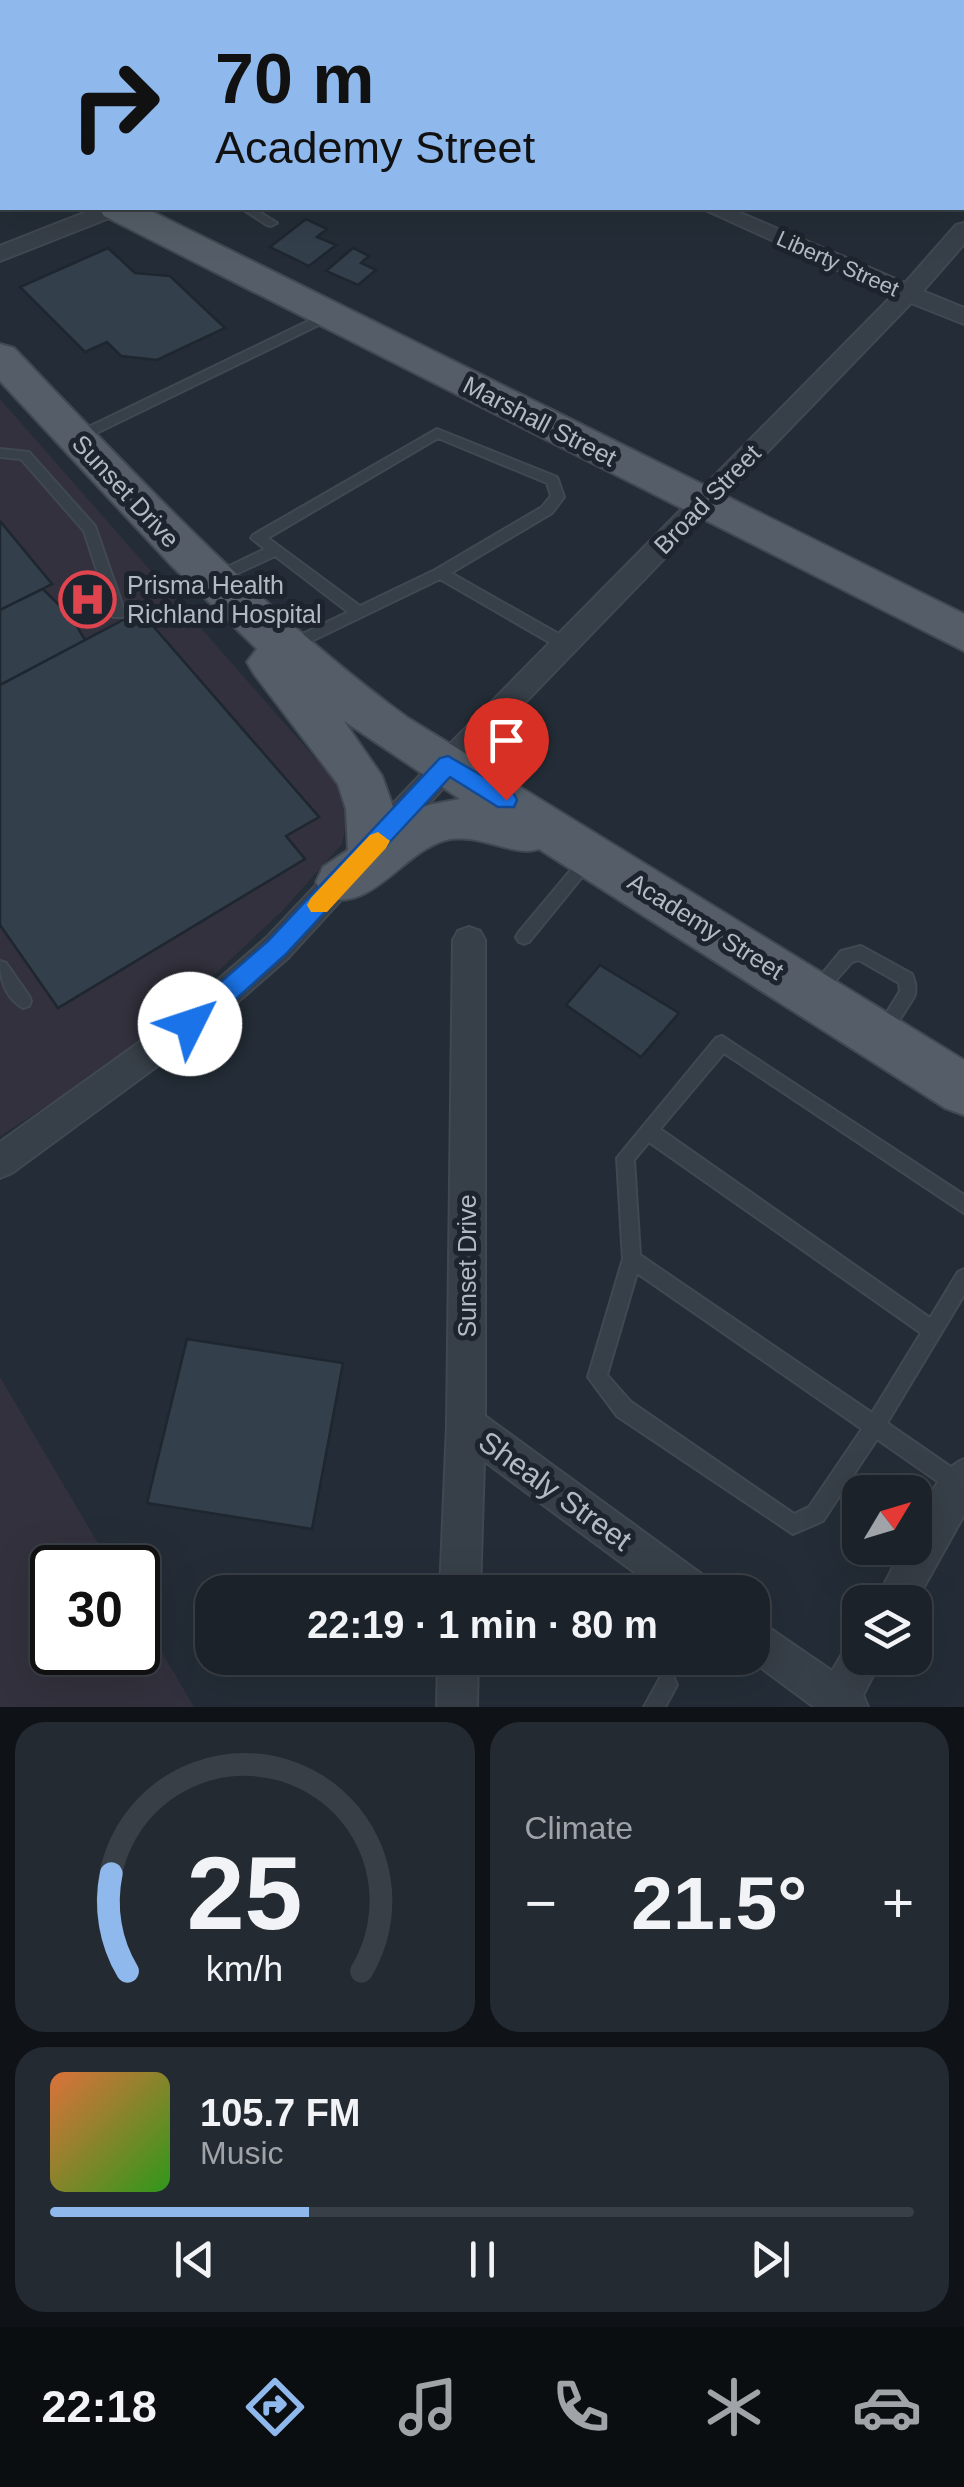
<!DOCTYPE html>
<html lang="en">
<head>
<meta charset="utf-8">
<style>
  :root { --surface:#1b2229; --page:#242a31; --text:#f1f3f6; --muted:#a0a4a8; --line:#393f46; --accent:#8fb9ec }
  body { margin:0; font-family:Helvetica,sans-serif; background:var(--page); color:var(--text); height:100vh; display:flex; flex-direction:column; font-size:38px; white-space:nowrap }
  * { box-sizing:border-box; margin:0 }
  p { font-size:32px; color:var(--muted) }
  .icon { flex:none; width:55px; height:55px; fill:none; stroke:currentColor; stroke-width:2; stroke-linecap:round; stroke-linejoin:round }
  .map { position:relative; height:1707px; overflow:hidden }
  .panel { display:flex; flex-direction:column; gap:15px; padding:15px; background:#0f1317; flex:1 }
  .panel>* { flex:none }
  .guide { position:absolute; left:0px; top:0px; width:965px; height:210px; box-shadow:0 10px 40px #0002,0 0 0 2px var(--line); background:#8fb9ec; color:#111; overflow:hidden }
  .needle { width:65px; rotate:52deg }
  .fabs { position:absolute; left:842px; top:1475px; display:grid; gap:20px }
  .fabs a { display:grid; place-items:center; width:90px; height:90px; border-radius:20px; background:var(--surface); box-shadow:0 10px 40px #0002,0 0 0 2px var(--line); font-size:50px }
  .speed { position:absolute; left:30px; top:1545px; display:flex; gap:20px; font-size:50px; font-weight:700; text-align:center }
  .speed>* { display:grid; place-content:center; width:130px; height:130px; border-radius:50%; background:var(--surface); box-shadow:0 10px 40px #0002,0 0 0 2px var(--line); line-height:1 }
  .speed .limit { border:5px solid #111; border-radius:15px; background:#fff; color:#111 }
  .pin { position:absolute; display:grid; place-items:center; width:85px; height:85px; color:#fff; margin:-102px -42px; border-radius:50% 50% 50% 0; rotate:-45deg; box-shadow:0 0 10px #0007 }
  .pin .icon { rotate:45deg }
  .me { position:absolute; width:110px; margin:-55px; rotate:49deg; stroke-linejoin:round; filter:drop-shadow(0 0 8px #0008) }
  .turn { display:flex; align-items:center; gap:35px; height:210px; padding:0 50px; font-size:45px }
  .turn .icon { width:130px; height:130px; stroke-width:2.5 }
  .turn b { display:block; font-size:70px; line-height:85px }
  .big { font-size:75px; font-weight:600; line-height:1.1 }
  .panel .widget { flex:1; display:flex; flex-direction:column; justify-content:center; gap:15px; min-width:0; padding:0 35px; border-radius:30px; background:var(--page) }
  .panel .dial { align-items:center; gap:0 }
  .dial svg { height:260px; overflow:visible; fill:none; stroke:var(--line); stroke-width:7; stroke-linecap:round; text-anchor:middle }
  .dial text { fill:var(--text); stroke:none }
  .song { display:flex; align-items:center; gap:30px }
  .cover { width:120px; height:120px; border-radius:15px; background:linear-gradient(135deg,hsl(20 70% 55%),hsl(110 70% 35%)) }
  .played { height:10px; border-radius:5px; background:linear-gradient(90deg,var(--accent) 30%,var(--line) 30%) }
  .keys { display:flex; justify-content:space-around; direction:ltr }
  .heat { display:flex; justify-content:space-between; align-items:center; font-size:55px; direction:ltr }
  .panel .tiles { flex:1; display:grid; gap:15px; grid-template-columns:1fr 1fr }
  .widget:last-child { grid-column:span 2 }
  .trip { position:absolute; left:195px; top:1575px; width:575px; height:100px; border-radius:30px; background:var(--surface); box-shadow:0 10px 40px #0002,0 0 0 2px var(--line); font-weight:600; line-height:100px; text-align:center }
  .tabs { display:flex; height:160px; justify-content:space-around; align-items:center; background:#0b0e10; color:var(--muted) }
  .tabs .icon { width:70px; height:70px }
  .tabs .on { color:var(--accent) }
  .tabs b { font-size:45px; color:var(--text) }
  .map>svg:first-child { display:block }
  .medical { fill:#32313d }
  .building { fill:#333f4b; stroke:#1e262f; stroke-width:2.5 }
  .lines { fill:none; stroke-linecap:round; stroke-linejoin:round }
  .service-casing { stroke:#404851; stroke-width:4 }
  .minor-casing { stroke:#404851; stroke-width:4 }
  .primary-casing { stroke:#404851; stroke-width:4 }
  .motorway-casing { stroke:#424a53; stroke-width:4 }
  .service { fill:#373f48; fill-rule:evenodd }
  .minor { fill:#373f48; fill-rule:evenodd }
  .primary { fill:#555e68; fill-rule:evenodd }
  .motorway { fill:#6d6255; fill-rule:evenodd }
  .route { fill:#1a73e8; stroke:#114b97; stroke-width:2.5 }
  .slow { fill:#f59e0b }
  .labels { text-anchor:middle; stroke-width:10; stroke-linejoin:round; paint-order:stroke }
  .far-street-label { font-size:22px; fill:#b2bac4; stroke:#1d242d }
  .street-label { font-size:25px; fill:#b2bac4; stroke:#1d242d }
  .poi-label { font-size:25px; fill:#b2bac4; stroke:#1d242d; text-anchor:start }
  .near-street-label { font-size:30px; fill:#b2bac4; stroke:#1d242d }
</style>
</head>
<body>
<div class="map">
<svg width="964" height="1707" viewBox="0 0 964 1707">
  <rect width="100%" height="100%" fill="#242d37"/>
  <!-- medical -->
  <path class="medical" d="M0,399l351,400 -9,45 -60,67 -150,141 -132,84z
    M0,1377l112,190 -60,1v84h86v-41l56,96h-194z"/>
  <!-- building -->
  <path class="building" d="M306,219l21,10 -10,8 19,8 -27,21 -39,-19z
    M108,248l27,25 35,3 55,52 -68,32 -36,-4 -14,-14 -22,10 -65,-65z
    M353,248l16,8 -8,7 15,7 -18,15 -32,-14z
    M0,521l52,63 -52,26z
    M43,589l29,29 13,22 -85,45v-75z
    M140,611l179,206 -33,19 19,23 -247,149 -58,-83v-240z
    M600,965l79,48 -38,44 -75,-52z
    M187,1339l156,24 -31,166 -165,-26z"/>
  <g class="lines">
    <defs>
      <path id="service" d="M0,76l2,1v6h-2z
        M0,94h2v6l-2,1z
        M0,171h2v7h-2z
        M241,208h12l24,15 -6,3 -4,-1z
        M329,311l4,1v6l-253,123h-8l-2,-3 2,-3z
        M437,429l120,48 7,20 -12,16 -101,60 120,68 2,4 -2,4h-10l-121,-70 -149,72 -5,-1 -2,-4 2,-4 62,-30 -73,-56 -52,24h-10l-2,-3 2,-3 52,-25 -14,-11 2,-3zM438,438l109,45 4,13 -9,11 -107,63 -75,36 -92,-68z
        M0,449l29,3 66,74 30,87 -2,4h-10l-2,-4 -27,-82 -63,-72 -21,-2z
        M590,851l5,2 3,4 -3,4 -66,81 -5,2 -5,-2 -3,-5 3,-5 66,-79z
        M861,946l51,28c3,7 5,16 2,23l-24,38 -6,2 -6,-2 -2,-5 24,-39 -1,-8 -40,-23 -7,2 -31,35 -6,2 -6,-2 -2,-5 34,-41z
        M0,961l6,2 23,33 2,5 -2,5 -6,2c-17,-10 -23,-28 -23,-47z
        M722,1036l242,159v18l-240,-160 -64,76 270,189 28,-46 6,-3v26l-77,128 77,53v17l-4,1 -7,-2 -76,-53 -54,82 -30,13 -176,-118 -29,-39 35,-118 -6,-101 99,-120zM649,1142l272,191 -49,80 -232,-158 -6,-95zM637,1273l225,156 -53,78 -15,7 -163,-112 -24,-27z
        M667,1675l7,3 3,7 -12,22h-21l16,-29z"/>
      <path id="minor" d="M96,208h29l-3,5 -122,48v-15z
        M701,208h28l176,75 51,-58 8,-2v21l-41,47 41,17v16l-53,-21 -453,469 -170,186 -87,76 -189,139 -12,5v-36l179,-128 87,-76 172,-182 455,-461z
        M469,927l11,4 5,9v476l222,162 5,14h-51l-177,-131 -4,131h-40l7,-167 6,-485 5,-9z
        M964,1459v56l-49,88 -40,-1 28,-54h12c0,-29 22,-78 49,-89z
        M752,1616l80,55 16,-27 12,-5v19h22l-19,37 5,12h-54l-66,-49h4z
        M438,1658h40l-1,49h-40z"/>
      <path id="primary" d="M0,134l2,1v22l-2,-1z
        M99,208h46l819,406v37l-860,-435z
        M0,344l14,4c125,131 247,262 394,370l556,342v55l-19,-7 -406,-259c-24,9 -61,-17 -93,-9 -44,12 -74,74 -123,57l-7,-15 7,-15 25,-17 -2,-41 -8,-25 -84,-110 -7,-12 10,-13 -86,-84 -171,-184zM344,721l116,78 -32,6 -31,13 -15,-42z"/>
      <path id="motorway" d="M582,0h79l2,2h-79z
        M797,0h59l2,2h-59z
        M962,3h2v22h-2z"/>
    </defs>
    <!-- service casing -->
    <use href="#service" class="service-casing"/>
    <!-- minor casing -->
    <use href="#minor" class="minor-casing"/>
    <!-- primary casing -->
    <use href="#primary" class="primary-casing"/>
    <!-- motorway casing -->
    <use href="#motorway" class="motorway-casing"/>
    <!-- service -->
    <use href="#service" class="service"/>
    <!-- minor -->
    <use href="#minor" class="minor"/>
    <!-- primary -->
    <use href="#primary" class="primary"/>
    <!-- motorway -->
    <use href="#motorway" class="motorway"/>
  </g>
  <!-- route -->
  <path class="route" d="M448,756l66,38 3,6 -3,7h-16l-48,-30 -165,178 -86,77 -9,3 -8,-3 -4,-8 4,-8 86,-75 172,-183z"/>
  <!-- slow -->
  <path class="slow" d="M378,832l12,9 -4,7 -59,64h-16l-4,-7 4,-7 59,-63z"/>
  <!-- icons -->
  <defs>
    <symbol id="hospital-ring" viewBox="-11 -11 22 22"><circle r="9.5" fill="#1d242d" stroke="#e0444e" stroke-width="1.5"/><path d="M-5-5h3v3.5h4V-5h3V5h-3V1.5h-4V5h-3Z" fill="#e0444e"/></symbol>
  </defs>
  <g fill-rule="evenodd">
    <use href="#hospital-ring" x="56" y="568" width="63" height="63"/>
  </g>
  <g class="labels">
    <!-- far-street labels -->
    <g class="far-street-label">
      <text transform="translate(838 263) rotate(24)" y="8">Liberty Street</text>
    </g>
    <!-- street labels -->
    <g class="street-label">
      <text transform="translate(540 421) rotate(27)" y="9">Marshall Street</text>
      <text transform="translate(126 491) rotate(47)" y="9">Sunset Drive</text>
      <text transform="translate(707 499) rotate(-46)" y="9">Broad Street</text>
      <text transform="translate(706 926) rotate(32)" y="9">Academy Street</text>
      <text transform="translate(467 1266) rotate(-90)" y="9">Sunset Drive</text>
    </g>
    <!-- poi labels -->
    <g class="poi-label">
      <text x="127" y="594">Prisma Health<tspan x="127" dy="29">Richland Hospital</tspan></text>
    </g>
    <!-- near-street labels -->
    <g class="near-street-label">
      <text transform="translate(555 1491) rotate(36)" y="10">Shealy Street</text>
    </g>
  </g>
</svg>
<div class="fabs">
<a><svg class="needle" viewBox="-14 -14 28 28"><path d="M0-13l5 13h-10z" fill="#e53935"/><path d="M0 13l5-13h-10z" fill="#a0a4a8"/></svg></a>
<a><svg class="icon" aria-label="layers" viewBox="0 0 24 24"><path d="M12 4l9 5-9 5-9-5zM3 14l9 5 9-5"/></svg></a>
</div>
<div class="speed"><div class="limit">30</div></div>
<div class="pin" style="left:506px;top:800px;background:#d93025"><svg class="icon" aria-label="arrive" viewBox="0 0 24 24"><path d="M6 21V4h12l-3 4 3 4H6"/></svg></div>
<svg class="me" style="left:190px;top:1024px" viewBox="-20 -20 40 40"><circle r="19" fill="#fff"/><path d="M0-13L10 11 0 6-10 11z" fill="#1a73e8"/></svg>
<div class="trip">22:19 · 1 min · 80 m</div>
<div class="guide">
<div class="turn"><svg class="icon" aria-label="right" viewBox="0 0 24 24"><path d="M7 20v-9h11M14 6l5 5-5 5"/></svg><div><b>70 m</b>Academy Street</div></div>
</div>
</div>
<section class="panel">
<div class="tiles">
<div class="widget dial"><svg viewBox="0 0 100 80">
<path d="M14 69A42 42 0 1 1 86 69"/>
<path d="M14 69A42 42 0 0 1 9 39" stroke="#8fb9ec"/>
<text x="50" y="56" font-size="32" font-weight="700">25</text>
<text x="50" y="72" font-size="11">km/h</text>
</svg></div>
<div class="widget"><p>Climate</p>
<div class="heat"><a>−</a><b class="big">21.5°</b><a>+</a></div>
</div>
<div class="widget">
<div class="song"><i class="cover"></i><div><b>105.7 FM</b><p>Music</p></div></div>
<div class="played"></div>
<div class="keys"><svg class="icon" aria-label="previous" viewBox="0 0 24 24"><path d="M18 5L8 12l10 7zM5 5v14"/></svg><svg class="icon" aria-label="pause" viewBox="0 0 24 24"><path d="M8 5v14M16 5v14"/></svg><svg class="icon" aria-label="next" viewBox="0 0 24 24"><path d="M6 5l10 7-10 7zM19 5v14"/></svg></div>
</div>
</div>
</section>
<nav class="tabs">
<b>22:18</b>
<svg class="icon on" aria-label="directions" viewBox="0 0 24 24"><path d="M12 3l9 9-9 9-9-9zM9 14v-3h6M13 9l2 2-2 2"/></svg>
<svg class="icon" aria-label="music" viewBox="0 0 24 24"><path d="M9 18V5l10-2v13"/><circle cx="6" cy="18" r="3"/><circle cx="16" cy="16" r="3"/></svg>
<svg class="icon" aria-label="phone" viewBox="0 0 24 24"><path d="M5 4h4l2 5-3 2q2 4 5 5l2-3 5 2v4C11 20 4 13 5 4z"/></svg>
<svg class="icon" aria-label="climate" viewBox="0 0 24 24"><path d="M12 3v18M4 7l16 10M4 17L20 7"/></svg>
<svg class="icon" aria-label="car" viewBox="0 0 24 24"><path d="M5 17H2v-5l4-1 3-4h7l3 4 3 1v5h-3M9 17h6M6 11h13"/><circle cx="7" cy="17" r="2"/><circle cx="17" cy="17" r="2"/></svg>
</nav>
</body>
</html>
